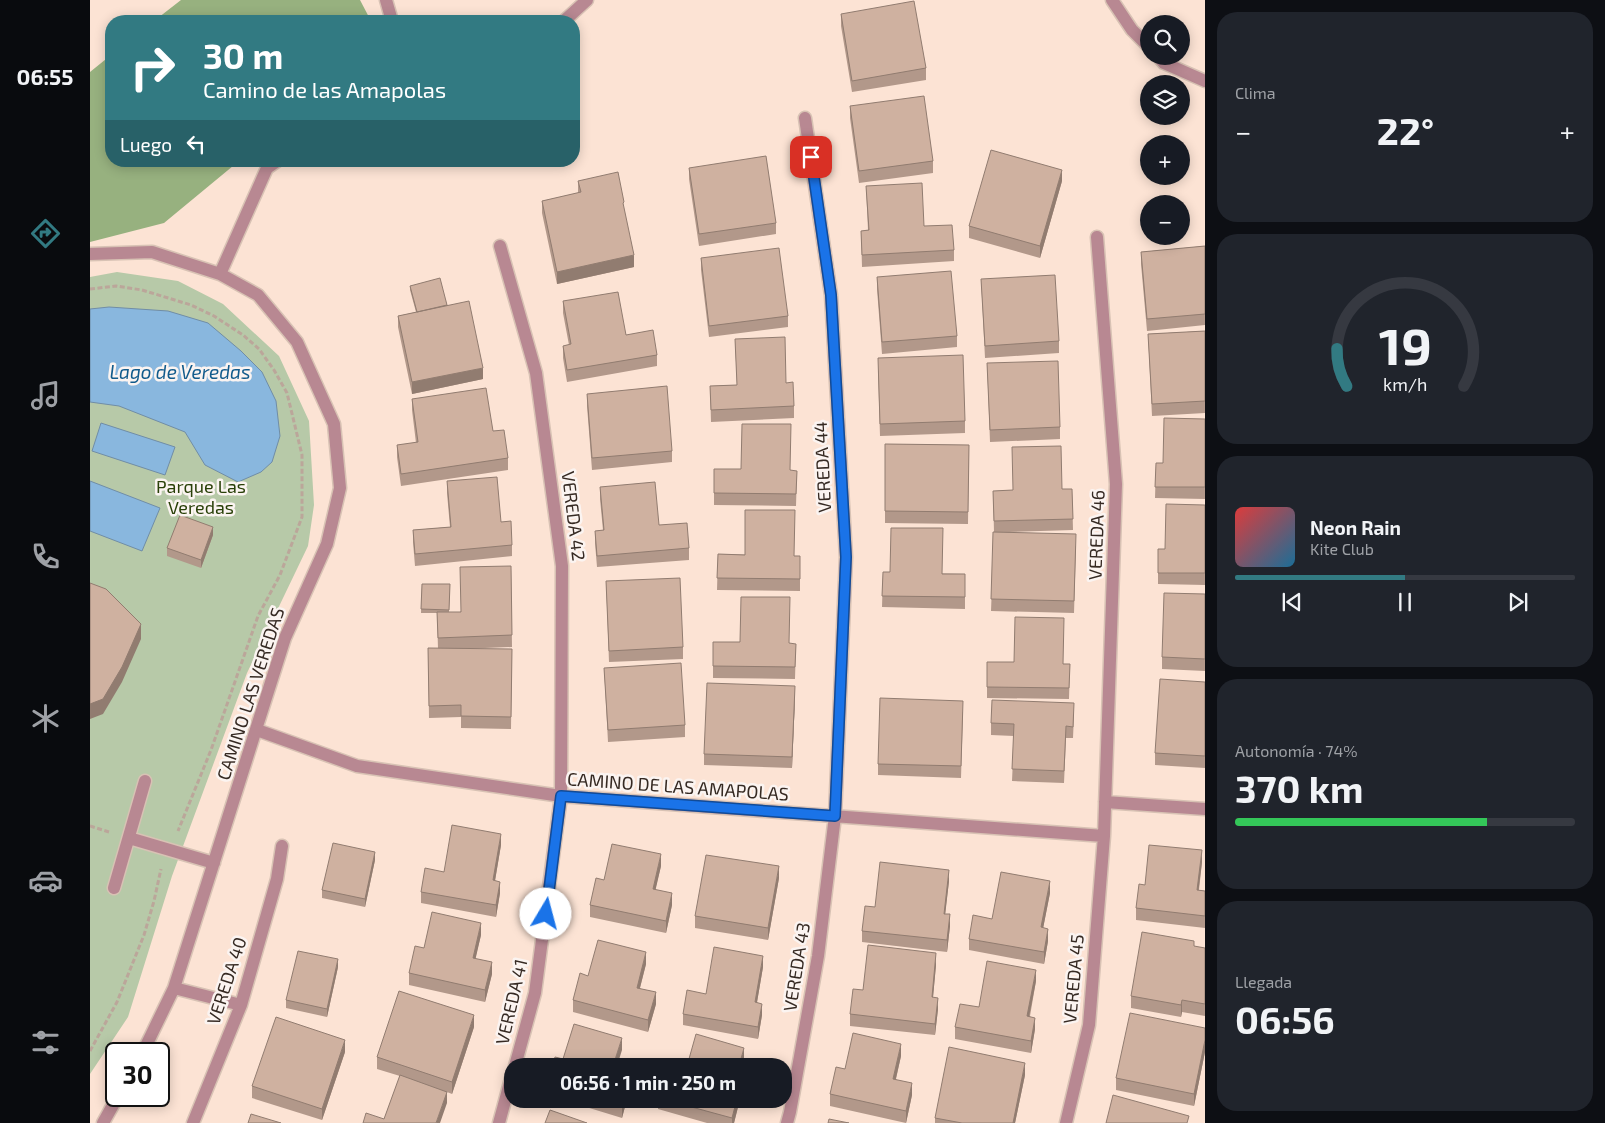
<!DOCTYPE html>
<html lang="es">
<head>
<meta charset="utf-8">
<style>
  :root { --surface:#171b24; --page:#20242c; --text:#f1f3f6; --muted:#9ea1a6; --line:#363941; --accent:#327a82 }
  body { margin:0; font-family:"Exo 2",sans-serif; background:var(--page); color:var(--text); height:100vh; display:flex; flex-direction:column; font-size:19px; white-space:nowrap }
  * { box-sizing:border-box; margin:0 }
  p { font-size:16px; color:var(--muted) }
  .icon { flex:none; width:28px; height:28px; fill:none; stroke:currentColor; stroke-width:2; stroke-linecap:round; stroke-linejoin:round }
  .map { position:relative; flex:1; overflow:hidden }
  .details { display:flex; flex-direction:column; gap:12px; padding:12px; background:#0d0f14; width:400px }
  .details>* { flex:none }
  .guide { position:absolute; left:15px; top:15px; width:475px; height:152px; border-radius:20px; box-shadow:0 2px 12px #0003; background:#327a82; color:#fff; overflow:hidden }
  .tools { position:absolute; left:1050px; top:15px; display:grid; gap:10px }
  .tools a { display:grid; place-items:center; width:50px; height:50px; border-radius:50%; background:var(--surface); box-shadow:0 2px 12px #0003; font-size:25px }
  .speed { position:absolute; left:15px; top:1042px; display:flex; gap:10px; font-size:25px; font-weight:700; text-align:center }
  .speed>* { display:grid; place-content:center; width:65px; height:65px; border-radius:50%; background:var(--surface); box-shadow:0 2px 12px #0003; line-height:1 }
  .speed .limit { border:2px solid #111; border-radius:8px; background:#fff; color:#111 }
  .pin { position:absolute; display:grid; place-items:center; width:42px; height:42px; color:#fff; margin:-21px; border-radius:10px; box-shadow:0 2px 8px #0006 }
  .me { position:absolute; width:55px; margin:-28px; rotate:8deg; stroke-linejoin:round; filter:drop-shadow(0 0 4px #0008) }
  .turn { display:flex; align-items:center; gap:18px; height:105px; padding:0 15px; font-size:22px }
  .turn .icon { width:65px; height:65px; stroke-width:2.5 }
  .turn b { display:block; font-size:35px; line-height:42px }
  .then { display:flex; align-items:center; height:48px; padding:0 15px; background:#0003; gap:10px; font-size:19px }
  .big { font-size:38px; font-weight:700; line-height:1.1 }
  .details .tile { flex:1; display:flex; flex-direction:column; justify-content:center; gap:8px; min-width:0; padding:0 18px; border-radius:20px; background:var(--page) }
  .details .dial { align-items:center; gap:0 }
  .dial svg { height:130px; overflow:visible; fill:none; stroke:var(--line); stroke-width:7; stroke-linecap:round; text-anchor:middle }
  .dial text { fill:var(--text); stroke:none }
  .song { display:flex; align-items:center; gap:15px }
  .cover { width:60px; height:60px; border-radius:8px; background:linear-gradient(135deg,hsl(0 70% 55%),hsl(200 70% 35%)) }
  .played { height:5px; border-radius:2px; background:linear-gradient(90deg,var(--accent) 50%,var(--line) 50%) }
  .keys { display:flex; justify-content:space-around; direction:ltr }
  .heat { display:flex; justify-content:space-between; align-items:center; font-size:28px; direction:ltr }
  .charge { height:8px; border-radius:4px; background:linear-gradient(90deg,#34c759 74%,var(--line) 0) }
  .trip { position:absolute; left:414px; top:1058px; width:288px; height:50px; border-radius:20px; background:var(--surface); box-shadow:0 2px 12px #0003; font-weight:700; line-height:50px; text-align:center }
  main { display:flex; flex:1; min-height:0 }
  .tab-bar { display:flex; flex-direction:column; width:90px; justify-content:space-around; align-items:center; background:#090b0e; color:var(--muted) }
  .tab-bar .icon { width:35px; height:35px }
  .tab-bar .on { color:var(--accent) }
  .tab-bar b { font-size:22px; color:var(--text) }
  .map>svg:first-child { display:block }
  .green { fill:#b7c9a8 }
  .forest { fill:#97b17f }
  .water { fill:#89b7de; stroke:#708da6 }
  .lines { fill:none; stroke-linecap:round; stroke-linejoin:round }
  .minor-casing { stroke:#d8c2b4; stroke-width:15 }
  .path { stroke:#bba69a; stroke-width:3; stroke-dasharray:5 2.5; stroke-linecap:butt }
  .minor { stroke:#b88892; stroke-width:12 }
  .wall { fill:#b2988a }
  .shaded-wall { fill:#917c70 }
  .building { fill:#cfb1a0; stroke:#917c70 }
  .route-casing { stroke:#114b97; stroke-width:12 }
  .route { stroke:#1a73e8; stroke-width:9 }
  .labels { text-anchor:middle; stroke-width:5; stroke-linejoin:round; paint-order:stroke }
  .street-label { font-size:18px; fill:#362a23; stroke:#fbf4f1 }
  .park-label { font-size:18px; fill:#294008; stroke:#fbf4f1 }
  .water-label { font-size:19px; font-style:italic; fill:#125b8c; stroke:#fbf4f1 }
</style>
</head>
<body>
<main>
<nav class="tab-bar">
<b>06:55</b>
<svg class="icon on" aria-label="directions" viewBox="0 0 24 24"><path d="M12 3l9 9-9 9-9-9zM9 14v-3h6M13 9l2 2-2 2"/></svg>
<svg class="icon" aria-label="music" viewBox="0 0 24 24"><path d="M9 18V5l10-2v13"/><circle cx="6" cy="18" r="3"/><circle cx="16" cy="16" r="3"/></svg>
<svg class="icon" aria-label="phone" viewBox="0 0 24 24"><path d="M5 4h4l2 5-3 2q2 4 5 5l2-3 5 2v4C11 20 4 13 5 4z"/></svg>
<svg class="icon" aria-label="climate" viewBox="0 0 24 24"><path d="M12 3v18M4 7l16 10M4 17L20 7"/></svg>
<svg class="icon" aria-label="car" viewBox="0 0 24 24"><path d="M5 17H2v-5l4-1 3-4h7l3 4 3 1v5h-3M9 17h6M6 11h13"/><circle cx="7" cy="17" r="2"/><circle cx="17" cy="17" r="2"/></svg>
<svg class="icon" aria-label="filters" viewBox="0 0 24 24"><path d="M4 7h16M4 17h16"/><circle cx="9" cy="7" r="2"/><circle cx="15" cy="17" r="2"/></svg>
</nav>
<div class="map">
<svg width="1115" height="1123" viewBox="0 0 1115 1123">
  <rect width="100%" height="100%" fill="#fce3d4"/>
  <!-- green -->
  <path class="green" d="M27,272l61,9 45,23 56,52 30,65 5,84 -6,41 -61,127 -75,203 -44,141 -38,57v-797z"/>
  <!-- forest -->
  <path class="forest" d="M91,0h179l11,21h-217z
    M21,55v106h128l-75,62 -74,19v-170z"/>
  <!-- water -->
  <path class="water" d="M19,307l59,4 40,12 33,28 21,21 14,29 4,35 -8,26 -11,10 -23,10 -33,-17 -20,-33 -66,-26 -29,-4v-93z
    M11,423l74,24 -10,28 -73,-24z
    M0,481l70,27 -18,43 -52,-20z"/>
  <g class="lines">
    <defs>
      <path id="minor" d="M296,0l6,21
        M1022,0l20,30 17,17
        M474,21l23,-21
        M1068,56l6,7 41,18
        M410,246l36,127 26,193 -1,230 -26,197 -20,73
        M0,254l62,-2 68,22 38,21 39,47 37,82 6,64 -13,56 -42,94 -111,350 -32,66
        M130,274l47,-106 10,-7
        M167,730l100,36 204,30 543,40
        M1015,802l100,7
        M39,838l85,25
        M24,888l31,-107
        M84,988l67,17
        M13,1123l15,-27
        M103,1123l48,-118 36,-126 5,-33
        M409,1123l13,-48
        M697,1123l3,-11 28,-156 17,-140 11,-259 -15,-262 -26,-177
        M976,1123l23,-98 15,-189 12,-352 -19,-247"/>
    </defs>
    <!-- minor casing -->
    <use href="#minor" class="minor-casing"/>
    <!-- path -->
    <path class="path" d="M0,289l26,-3 26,4 49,15 23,11 29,19 16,14 15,21 13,23 15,62v62l-22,58 -22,41 -47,134 -33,81
      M0,826l19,6
      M0,1051l27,-49 27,-67 10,-34 7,-32"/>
    <!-- minor -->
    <use href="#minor" class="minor"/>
  </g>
  <!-- wall -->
  <path class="wall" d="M751,14l85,54v12l-74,12 -11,-66z
    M760,106l83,55v12l-74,10 -9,-65z
    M599,168l87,55v11l-77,12 -10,-67z
    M488,181l46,28 10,58 -77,17 -15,-71v-12l36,-8z
    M972,181l-22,77 -71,-20v-12z
    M776,186l58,40 30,24v11l-92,6 -1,-36 7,-1z
    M1115,246v79l-58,6 -6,-67v-12z
    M611,258l87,58v11l-79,10 -8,-67z
    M787,277l80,59v11l-75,7 -5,-65z
    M891,279l78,62v12l-74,5z
    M320,286l37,19 36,74 -71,15 -14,-67v-11l18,-4 -6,-22z
    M473,301l63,34 31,20v11l-90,16 -4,-24v-12l6,-1 -6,-32z
    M1115,331v82l-53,3 -4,-82z
    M645,339l51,44 8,23v12l-83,4 -1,-36 27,-1z
    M897,363l73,64v12l-70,3z
    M788,370l87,51v12l-85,3z
    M497,394l85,57v11l-80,8 -5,-64z
    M322,399l96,59v12l-107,16 -4,-29v-12l19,-2 -4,-33z
    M1115,419v80l-50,-1 1,-35h7z
    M795,444l84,1 -1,79 -83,-1z
    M624,469l83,2 -1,35 -82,-1z
    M357,481l65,64v11l-97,10 -2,-24v-12l37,-3 -3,-34z
    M510,487l59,38 30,23v12l-92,7 -2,-24v-12l8,-1 -3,-31z
    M982,489l1,41 -64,2 67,14 -2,67 -83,-2 3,-79 -1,-41z
    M1115,505v80l-47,-1v-35h7z
    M123,535l-12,33 -34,-12v-8z
    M628,554l82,2v35l-83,-1z
    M421,566l1,81 -52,2h52l-1,80 -50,-1v-11l-32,1 -1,-70 10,1 -1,-36h-16l1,-29h28l-1,28h11z
    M793,572l82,2v35l-83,-2z
    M516,581l77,66v12l-74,3z
    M1115,594v77l-43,-2v-12z
    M623,642l83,2 -1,35 -82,-1z
    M897,662l83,2 -1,35 -82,-1z
    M514,668l81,57v12l-77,5z
    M1115,682v86l-50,-3v-12z
    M705,698l-3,70 -88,-3v-11z
    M873,712l-2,66 -83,-3v-11z
    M984,715l-1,23h-7l-2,45 -52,-2 2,-45 -23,-1v-12z
    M411,845l-6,36 5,12 -4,24 -75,-14v-11l23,-20z
    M285,860l-10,47 -43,-9v-8z
    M1112,862l-3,28 6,1v37l-69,-8v-12l9,-23z
    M571,866l-6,24 17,15 -6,28 -76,-16v-12l14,-25z
    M689,878l-11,62 -73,-12v-12z
    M859,881l-4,33 5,12 -3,26 -85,-10v-11l13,-24z
    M960,893l-7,35 5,13 -4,23 -75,-14v-11l23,-20z
    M391,935l-6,24 17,15 -7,28 -76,-17v-12l15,-25z
    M1104,947l11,1v68l-23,-4 -1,5 -50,-9v-12z
    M556,964l-6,24 16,16 -8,28 -75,-20v-12l15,-24z
    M846,965l-3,32 5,12 -3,26 -85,-9v-12l13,-24z
    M248,967l-11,50 -41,-9v-8z
    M673,967l-6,35 5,13 -4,24 -75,-14v-11l23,-20z
    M946,981l-6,35 5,13 -4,24 -76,-14v-12l24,-20z
    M384,1027l-22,67 -5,-2v11l-63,16 16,-43 -23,-7v-12z
    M1115,1028v24l-11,54 -78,-16v-12z
    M255,1052l-23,68 -70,-22v-12z
    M811,1056l-5,23 16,16 -6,28 -76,-17v-12l15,-25z
    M935,1075l-10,48h-80v-5z
    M470,1099h67l-5,19z
    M568,1099h80v8l-4,16h-27l-49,-14z"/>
  <!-- shaded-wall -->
  <path class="shaded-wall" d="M972,170v11l-22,77v-12z
    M544,255v12l-77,17v-12z
    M393,368v11l-71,15v-12z
    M123,527v8l-12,33v-8z
    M51,624v15l-19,43 -19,32 -13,5v-15z
    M705,686v12l-3,70v-11z
    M411,834v11l-8,47v-12z
    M1112,850v12l-5,40v-12z
    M285,852v8l-10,47v-8z
    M571,854v12l-8,35v-12z
    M689,866v12l-11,62v-12z
    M859,870v11l-5,44v-11z
    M960,881v12l-9,46v-12z
    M410,882v11l-4,24v-12z
    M582,893v12l-6,28v-12z
    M860,914v12l-3,26v-12z
    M391,923v12l-8,35v-12z
    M958,929v12l-4,23v-12z
    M556,952v12l-9,35v-11z
    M846,953v12l-4,43v-11z
    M673,956v11l-8,47v-12z
    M248,959v8l-11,50v-8z
    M402,962v12l-7,28v-12z
    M946,970v11l-9,46v-11z
    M566,992v12l-8,28v-12z
    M848,998v11l-3,26v-11z
    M1092,1000v12l-1,5v-12z
    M672,1004v11l-4,24v-12z
    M384,1015v12l-22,67v-12z
    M945,1018v11l-4,24v-12z
    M532,1038v12l-5,16h-4z
    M255,1040v12l-23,68v-11z
    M1115,1040v12l-11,54v-12z
    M811,1044v12l-8,35v-12z
    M654,1048v11l-2,7h-3z
    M935,1063v12l-10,48h-2z
    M822,1083v12l-6,28v-12z
    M357,1092v11l-7,20h-4z
    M534,1099h3l-5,19v-12z
    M647,1099h1v8l-4,16h-2v-5z"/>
  <!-- building -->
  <path class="building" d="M824,1l12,67 -74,13 -11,-67z
    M834,96l9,65 -74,10 -9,-65z
    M901,150l71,20 -22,76 -71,-20z
    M676,156l10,67 -77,11 -10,-66z
    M528,172l6,30 -1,1 11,52 -77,17 -15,-71 39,-9 -3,-11z
    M832,183l2,43 28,-1 2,25 -92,5 -1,-24 8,-1 -3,-44z
    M1115,246v68l-58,5 -6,-67z
    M689,248l9,68 -79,10 -8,-68z
    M861,271l6,65 -75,6 -5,-65z
    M965,275l4,66 -74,5 -4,-67z
    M350,278l7,27 -30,7 -7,-26z
    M528,292l8,43 27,-5 4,25 -90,15 -4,-24 8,-2 -8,-43z
    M379,301l14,67 -71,14 -14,-66z
    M1115,331v70l-53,3 -4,-70z
    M695,337l1,46 7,-1 1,24 -83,4 -1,-24 27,-1 -2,-46z
    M873,355l2,66 -85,3 -2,-66z
    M968,361l2,66 -70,3 -3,-67z
    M577,386l5,65 -80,7 -5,-64z
    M396,388l7,43 11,-1 4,28 -107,16 -4,-29 21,-3 -6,-43z
    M1074,418l41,1v68h-50l1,-24h7z
    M652,424h49l-1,46 7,1 -1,23 -82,-1v-24h27z
    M795,444l84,1 -1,67 -83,-1z
    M971,446l1,43h10l1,30 -79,2 -1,-30 20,-1 -1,-43z
    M407,477l4,45 10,-1 1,24 -97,9 -2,-24 38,-3 -4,-46z
    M565,482l4,43 28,-2 2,25 -92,8 -2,-25 9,-1 -4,-43z
    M1076,504l39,1v68h-47v-24h7z
    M655,510h50l-1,46h6v23l-83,-1 1,-24 27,1z
    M90,515l33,12 -12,33 -34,-12z
    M801,528h52l-1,46h23v23l-83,-1 1,-24h7z
    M903,532l83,2 -2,67 -83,-2z
    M421,566l1,69 -74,3 -1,-26h24l-1,-45z
    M590,578l3,69 -74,4 -3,-70z
    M0,583l16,6 35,35 -19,43 -19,32 -13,5z
    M332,584h28l-1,26 -28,-1z
    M1074,593l41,1v65l-43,-2z
    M651,597h49l-1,46 7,1 -1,23 -82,-1v-24h27z
    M925,617l49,1 -1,46h7l-1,24 -82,-1v-25h27z
    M338,648l84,1 -1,68 -50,-1v-11l-32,1z
    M591,663l4,62 -77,5 -4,-62z
    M1070,679l45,3v74l-50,-3z
    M617,683l88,3 -3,71 -88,-3z
    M790,698l83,3 -2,65 -83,-2z
    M902,700l82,3 -1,24 -7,-1 -2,45 -52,-2 2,-45 -23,-1z
    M362,825l49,9 -8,46 7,2 -4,23 -75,-13 4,-24 19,4z
    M243,843l42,9 -10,47 -43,-9z
    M522,844l49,10 -8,35 19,4 -6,28 -76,-16 6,-27 8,2z
    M1059,845l53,5 -5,40 8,1v25l-69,-8 3,-24 6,1z
    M616,855l73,11 -11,62 -73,-12z
    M790,862l69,8 -5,44h6l-3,26 -85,-9 3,-25 10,1z
    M911,872l49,9 -9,46 7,2 -4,23 -75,-13 4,-24 19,4z
    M342,912l49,11 -8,35 19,4 -7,28 -76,-17 6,-27 9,2z
    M1052,932l52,9v5l11,2v56l-23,-4 -1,5 -50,-9z
    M508,940l48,12 -9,36 19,4 -8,28 -75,-20 7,-27 8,3z
    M778,945l68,8 -4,44 6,1 -3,26 -85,-10 3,-25 10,1z
    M624,947l49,9 -8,46 7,2 -4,23 -75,-13 4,-24 19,4z
    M208,951l40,8 -11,50 -41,-9z
    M897,961l49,9 -9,46 8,2 -4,23 -76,-14 5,-23 19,3z
    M309,991l75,24 -22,67 -75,-25z
    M1040,1013l75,15v12l-11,54 -78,-16z
    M186,1017l69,23 -23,69 -70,-23z
    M484,1024l48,14 -9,28h-61l3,-9 8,2z
    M763,1033l48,11 -8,35 19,4 -6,28 -76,-17 6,-27 9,2z
    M606,1034l48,14 -5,18h-52z
    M859,1047l76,16 -12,60h-51l-27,-5z
    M310,1075l47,17 -11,31h-73l3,-10 18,6z
    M1023,1095l76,21 -2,7h-81z
    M508,1099h26l-2,7z
    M572,1099h75l-5,19z
    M460,1110l37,13h-42z
    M161,1114l30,9h-33z
    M739,1119l20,4h-21z"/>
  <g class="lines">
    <defs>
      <path id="route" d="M456,914l15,-118 274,20 11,-259 -15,-262 -20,-138"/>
    </defs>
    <!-- route casing -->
    <use href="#route" class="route-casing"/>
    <!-- route -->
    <use href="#route" class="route"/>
  </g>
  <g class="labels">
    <!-- street labels -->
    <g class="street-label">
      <text transform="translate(733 467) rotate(-93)" y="6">VEREDA 44</text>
      <text transform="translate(483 516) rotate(83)" y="6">VEREDA 42</text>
      <text transform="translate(1007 535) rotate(-88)" y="6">VEREDA 46</text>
      <text transform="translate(161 694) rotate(-72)" y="6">CAMINO LAS VEREDAS</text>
      <text transform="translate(588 787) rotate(4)" y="6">CAMINO DE LAS AMAPOLAS</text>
      <text transform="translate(707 967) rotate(-81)" y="6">VEREDA 43</text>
      <text transform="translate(984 979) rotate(-85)" y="6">VEREDA 45</text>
      <text transform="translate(137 981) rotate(-72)" y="6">VEREDA 40</text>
      <text transform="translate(422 1002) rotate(-77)" y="6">VEREDA 41</text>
    </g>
    <!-- park labels -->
    <g class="park-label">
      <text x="111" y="493">Parque Las<tspan x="111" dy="21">Veredas</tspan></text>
    </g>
    <!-- water labels -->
    <g class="water-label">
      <text x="90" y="379">Lago de Veredas</text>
    </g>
  </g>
</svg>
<div class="tools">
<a><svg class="icon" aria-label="search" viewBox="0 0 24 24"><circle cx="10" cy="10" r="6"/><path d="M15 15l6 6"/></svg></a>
<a><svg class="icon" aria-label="layers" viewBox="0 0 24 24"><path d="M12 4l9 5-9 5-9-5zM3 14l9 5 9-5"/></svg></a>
<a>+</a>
<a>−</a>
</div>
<div class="speed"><div class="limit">30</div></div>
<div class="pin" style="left:721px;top:157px;background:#d93025"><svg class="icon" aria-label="arrive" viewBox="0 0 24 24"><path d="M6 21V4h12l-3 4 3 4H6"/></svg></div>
<svg class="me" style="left:456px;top:914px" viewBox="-20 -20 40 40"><circle r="19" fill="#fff"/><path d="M0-13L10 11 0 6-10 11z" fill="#1a73e8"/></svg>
<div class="trip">06:56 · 1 min · 250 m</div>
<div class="guide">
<div class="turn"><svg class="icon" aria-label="right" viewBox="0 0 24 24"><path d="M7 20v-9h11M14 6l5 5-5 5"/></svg><div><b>30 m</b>Camino de las Amapolas</div></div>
<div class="then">Luego<svg class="icon" aria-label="left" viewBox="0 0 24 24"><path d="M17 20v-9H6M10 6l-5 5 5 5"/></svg></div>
</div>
</div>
<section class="details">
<div class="tile"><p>Clima</p>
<div class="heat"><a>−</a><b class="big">22°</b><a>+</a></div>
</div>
<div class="tile dial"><svg viewBox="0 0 100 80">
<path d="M14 69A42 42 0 1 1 86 69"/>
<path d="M14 69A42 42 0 0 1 8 46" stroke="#327a82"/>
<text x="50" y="56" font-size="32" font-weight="700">19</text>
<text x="50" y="72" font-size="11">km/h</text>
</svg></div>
<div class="tile">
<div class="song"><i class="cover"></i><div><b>Neon Rain</b><p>Kite Club</p></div></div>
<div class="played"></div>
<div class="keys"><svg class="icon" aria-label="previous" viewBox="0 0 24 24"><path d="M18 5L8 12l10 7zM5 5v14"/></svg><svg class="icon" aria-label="pause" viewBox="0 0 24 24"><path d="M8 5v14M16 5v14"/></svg><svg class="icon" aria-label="next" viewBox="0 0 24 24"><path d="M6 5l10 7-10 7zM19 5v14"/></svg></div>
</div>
<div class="tile"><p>Autonomía · 74%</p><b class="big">370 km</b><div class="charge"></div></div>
<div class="tile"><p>Llegada</p><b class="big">06:56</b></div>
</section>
</main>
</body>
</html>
